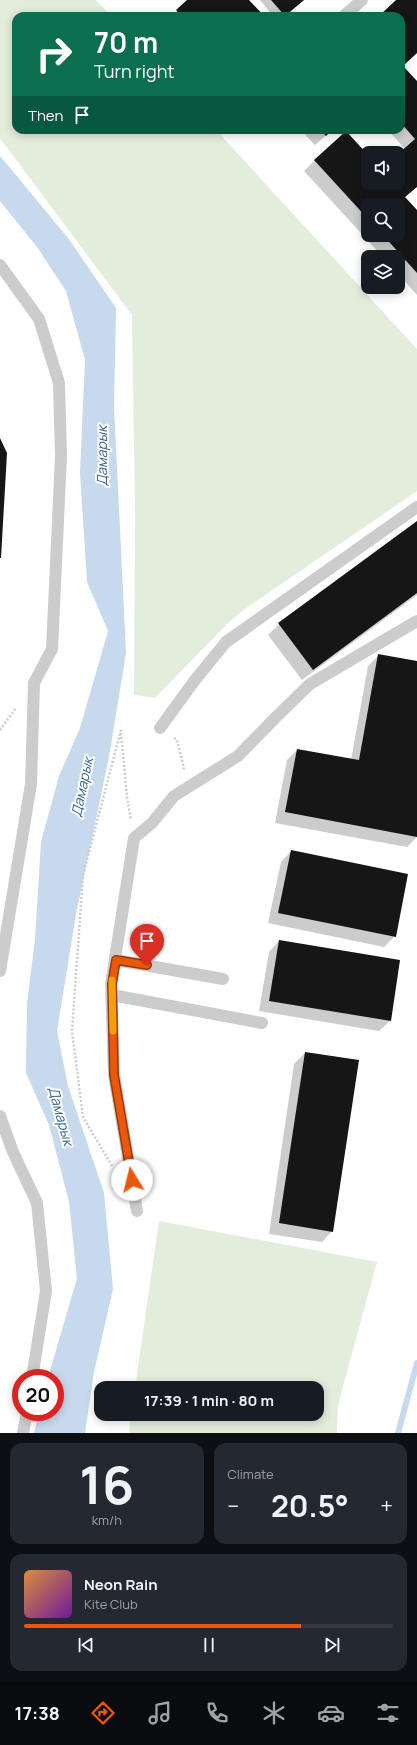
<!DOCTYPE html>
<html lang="en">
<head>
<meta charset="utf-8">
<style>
  :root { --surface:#171b24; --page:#242831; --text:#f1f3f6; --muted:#9ea1a6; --line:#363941; --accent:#ea580c }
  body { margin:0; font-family:Manrope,sans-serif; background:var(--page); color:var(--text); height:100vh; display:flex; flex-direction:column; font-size:15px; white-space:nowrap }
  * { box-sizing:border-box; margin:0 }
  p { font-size:13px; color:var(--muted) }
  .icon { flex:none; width:22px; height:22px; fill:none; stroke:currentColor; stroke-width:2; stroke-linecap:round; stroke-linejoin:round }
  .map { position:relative; height:1433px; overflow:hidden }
  .details { display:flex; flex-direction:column; gap:10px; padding:10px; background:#0d0f14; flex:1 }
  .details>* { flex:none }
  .top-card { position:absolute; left:12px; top:12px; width:393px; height:122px; border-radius:12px; box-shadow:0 2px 10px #0003; background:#0b6e4f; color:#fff; overflow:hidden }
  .controls { position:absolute; left:361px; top:146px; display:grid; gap:8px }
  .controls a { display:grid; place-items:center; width:44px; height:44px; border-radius:8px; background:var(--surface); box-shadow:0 2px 10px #0003; font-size:20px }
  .speed { position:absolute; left:12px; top:1369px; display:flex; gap:8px; font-size:20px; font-weight:700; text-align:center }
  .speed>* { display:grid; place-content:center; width:52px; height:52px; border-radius:50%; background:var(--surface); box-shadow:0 2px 10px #0003; line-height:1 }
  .speed .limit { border:6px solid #d22; background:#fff; color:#111 }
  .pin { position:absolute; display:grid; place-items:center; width:34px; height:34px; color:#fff; margin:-41px -17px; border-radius:50% 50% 50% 0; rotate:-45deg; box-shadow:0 0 4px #0007 }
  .pin .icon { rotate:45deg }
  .me { position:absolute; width:44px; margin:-22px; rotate:351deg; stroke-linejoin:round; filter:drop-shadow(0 0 3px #0008) }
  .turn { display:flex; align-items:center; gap:14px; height:84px; padding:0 16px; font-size:18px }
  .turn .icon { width:52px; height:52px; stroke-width:2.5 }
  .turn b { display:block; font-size:28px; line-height:34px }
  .then { display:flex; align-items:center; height:38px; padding:0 16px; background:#0003; gap:8px; font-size:15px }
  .big { font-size:30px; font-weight:700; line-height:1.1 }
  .details .tile { flex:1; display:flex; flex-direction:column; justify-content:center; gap:6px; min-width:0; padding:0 14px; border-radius:12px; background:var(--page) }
  .details .dial { align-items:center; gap:0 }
  .dial b { font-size:52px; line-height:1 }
  .song { display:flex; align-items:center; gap:12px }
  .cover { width:48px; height:48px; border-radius:6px; background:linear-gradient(135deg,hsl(30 70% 55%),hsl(280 70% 35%)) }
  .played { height:4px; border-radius:2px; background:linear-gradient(90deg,var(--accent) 75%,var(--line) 75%) }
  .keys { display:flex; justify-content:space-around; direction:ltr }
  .heat { display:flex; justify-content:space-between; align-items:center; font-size:22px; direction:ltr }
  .details .tiles { flex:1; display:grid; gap:10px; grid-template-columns:1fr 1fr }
  .tile:last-child { grid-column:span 2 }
  .trip { position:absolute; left:94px; top:1381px; width:230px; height:40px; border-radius:12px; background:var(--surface); box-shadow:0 2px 10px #0003; font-weight:700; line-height:40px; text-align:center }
  .dock { display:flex; height:64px; justify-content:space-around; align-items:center; background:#090b0e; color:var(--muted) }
  .dock .icon { width:28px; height:28px }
  .dock .on { color:var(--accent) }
  .dock b { font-size:18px; color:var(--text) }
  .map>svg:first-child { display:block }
  .green { fill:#e3eddc }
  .water { fill:#c7d9ed }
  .shadow { fill:#0003; fill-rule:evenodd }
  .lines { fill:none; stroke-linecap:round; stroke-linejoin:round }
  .stream { stroke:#c7d9ed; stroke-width:6 }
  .building { fill:#161616 }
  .path { stroke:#ccc; stroke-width:2.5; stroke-dasharray:2 2; stroke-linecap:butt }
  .lane { stroke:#ccc; stroke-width:12 }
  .route-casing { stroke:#983908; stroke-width:10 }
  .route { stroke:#ea580c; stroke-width:7 }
  .slow { stroke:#f59e0b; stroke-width:7 }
  .labels { text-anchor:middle; stroke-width:4; stroke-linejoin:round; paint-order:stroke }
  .water-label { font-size:14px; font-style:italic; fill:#386595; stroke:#fff }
</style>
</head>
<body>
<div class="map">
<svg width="417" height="1433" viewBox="0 0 417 1433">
  <rect width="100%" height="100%" fill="#fff"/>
  <!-- green -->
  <path class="green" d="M0,0h96l15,16h-95v114h200l201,219v142l-175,120 -14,12 -73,75 -21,-3 1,-182 -3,-198 -132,-177z
    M159,1221l218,41 -39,143 -1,28h-208l2,-19h186v-26h-182z"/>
  <!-- water -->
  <path class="water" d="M0,156l68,82 48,70 -2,98 12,247 -17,104 -33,157 -19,117 11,55 36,107 9,96 -19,83 -9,61h-51l5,-21h16v-34h-7l29,-100 -8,-76 -20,-77 -23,-52 1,-69 8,-65 6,-97 18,-66 21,-48 28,-97 -21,-49 -7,-109 5,-113 -19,-69 -29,-44 -37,-46z"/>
  <!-- shadow -->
  <path class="shadow" d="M189,0h59l14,16h-90z
    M260,0h44l-19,16h-12z
    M398,0h19v53l-15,13 15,17v103l-13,12 13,14v83l-19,-21v-17h-15l-79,-86 11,-11 53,-4v27h30v-27l7,-7 -17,-19h13v-114h-21zM368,205h30v30h-30z
    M301,130h31l-17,15z
    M417,522v73l-115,85 -34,-45 11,-11z
    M379,655l38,7v175l-10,10 -132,-24 12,-63 10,-10 54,10 17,-94z
    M291,851l104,85 -11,11 -116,-24 13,-61z
    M279,941l111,80 -11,10 -120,-20 10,-59z
    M305,1053l27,178 -10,11 -53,-8 25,-170z"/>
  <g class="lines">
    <!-- stream -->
    <path class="stream" d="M398,1433l19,-70"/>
  </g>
  <!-- building -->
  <path class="building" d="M187,0h62l15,16h-83l-5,-6z
    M271,0h33l-19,16z
    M396,0h21v53l-14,13 14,15v106l-12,10 12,13v63l-34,-38h15v-30h-30v14l-54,-59 32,-29 22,24v28h30v-29l17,-15 -14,-16v-107h-22z
    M321,130h11l-6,6z
    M0,438l7,15 -6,105h-1z
    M417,521v72l-104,77 -35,-47z
    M378,654l39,7v176l-132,-25 12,-63 62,11z
    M291,850l117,24 -12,63 -118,-24z
    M279,940l121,20 -9,61 -122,-20z
    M305,1052l54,8 -26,172 -54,-9z"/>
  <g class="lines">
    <!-- path -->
    <path class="path" d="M0,730l16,-22
      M121,733l6,64 4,23
      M174,738l3,2 7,28 -1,2
      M112,1166l-29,-49 -11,-86 11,-156 38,-145"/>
    <!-- lane -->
    <path class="lane" d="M344,16l18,-16
      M0,265l39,54 20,64 2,73 -9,193 -18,34 -3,101 -31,187
      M160,728l35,-48 31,-38 191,-135
      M116,960l107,19
      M112,995l150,28
      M0,1116l13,36 24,51 9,88 -14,87
      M137,1211l-23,-136 -3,-91 23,-146 18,-15 22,-27 64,-40 36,-37 36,-35 107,-63
      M23,1433l4,-21"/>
  </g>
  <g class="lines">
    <defs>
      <path id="route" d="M132,1180l-18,-105 -2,-91 4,-24 31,5"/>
    </defs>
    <!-- route casing -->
    <use href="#route" class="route-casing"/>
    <!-- route -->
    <use href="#route" class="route"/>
    <!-- slow -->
    <path class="slow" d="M112,980l1,51"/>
  </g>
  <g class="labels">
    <!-- water labels -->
    <g class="water-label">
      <text transform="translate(102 456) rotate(-90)" y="5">Дамарык</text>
      <text transform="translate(82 787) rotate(-78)" y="5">Дамарык</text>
      <text transform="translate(61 1116) rotate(75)" y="5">Дамарык</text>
    </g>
  </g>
</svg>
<div class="controls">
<a><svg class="icon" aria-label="sound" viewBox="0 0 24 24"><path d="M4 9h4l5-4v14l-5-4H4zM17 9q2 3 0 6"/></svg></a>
<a><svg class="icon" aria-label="search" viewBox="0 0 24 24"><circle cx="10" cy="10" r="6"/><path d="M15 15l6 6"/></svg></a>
<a><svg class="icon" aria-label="layers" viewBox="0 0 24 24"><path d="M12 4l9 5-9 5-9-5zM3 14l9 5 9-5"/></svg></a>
</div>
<div class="speed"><div class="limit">20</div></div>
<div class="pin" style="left:147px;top:965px;background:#d93025"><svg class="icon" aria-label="arrive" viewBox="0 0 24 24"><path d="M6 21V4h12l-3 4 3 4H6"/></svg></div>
<svg class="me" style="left:132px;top:1180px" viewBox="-20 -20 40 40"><circle r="19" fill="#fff"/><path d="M0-13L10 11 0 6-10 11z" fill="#ea580c"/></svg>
<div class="trip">17:39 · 1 min · 80 m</div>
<div class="top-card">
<div class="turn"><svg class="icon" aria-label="right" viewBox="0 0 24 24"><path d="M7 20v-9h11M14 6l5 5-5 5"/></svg><div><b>70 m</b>Turn right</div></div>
<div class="then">Then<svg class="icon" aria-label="arrive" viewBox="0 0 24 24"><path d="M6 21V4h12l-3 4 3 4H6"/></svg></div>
</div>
</div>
<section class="details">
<div class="tiles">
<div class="tile dial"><b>16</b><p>km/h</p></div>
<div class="tile"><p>Climate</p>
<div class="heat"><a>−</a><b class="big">20.5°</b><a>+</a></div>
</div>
<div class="tile">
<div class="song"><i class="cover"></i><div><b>Neon Rain</b><p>Kite Club</p></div></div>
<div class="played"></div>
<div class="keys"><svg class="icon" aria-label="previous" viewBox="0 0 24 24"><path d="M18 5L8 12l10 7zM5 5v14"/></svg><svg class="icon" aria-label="pause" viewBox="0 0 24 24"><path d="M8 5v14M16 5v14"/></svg><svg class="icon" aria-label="next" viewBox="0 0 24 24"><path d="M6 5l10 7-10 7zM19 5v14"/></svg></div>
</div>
</div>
</section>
<nav class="dock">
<b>17:38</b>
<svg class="icon on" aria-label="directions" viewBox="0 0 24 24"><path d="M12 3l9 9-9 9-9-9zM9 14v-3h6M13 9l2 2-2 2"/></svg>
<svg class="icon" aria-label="music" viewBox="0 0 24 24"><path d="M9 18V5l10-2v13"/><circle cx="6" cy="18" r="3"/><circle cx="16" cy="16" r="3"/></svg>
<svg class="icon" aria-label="phone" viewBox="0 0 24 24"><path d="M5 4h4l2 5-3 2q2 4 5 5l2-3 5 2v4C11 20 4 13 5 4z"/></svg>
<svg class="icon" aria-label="climate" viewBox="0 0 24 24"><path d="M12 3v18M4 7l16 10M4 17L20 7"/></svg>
<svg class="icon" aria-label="car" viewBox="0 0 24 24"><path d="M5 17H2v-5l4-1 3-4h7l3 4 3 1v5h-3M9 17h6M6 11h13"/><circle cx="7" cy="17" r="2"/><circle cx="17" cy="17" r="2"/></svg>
<svg class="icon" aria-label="filters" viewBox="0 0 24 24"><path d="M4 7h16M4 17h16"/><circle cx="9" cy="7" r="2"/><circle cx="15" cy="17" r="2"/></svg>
</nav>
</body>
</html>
